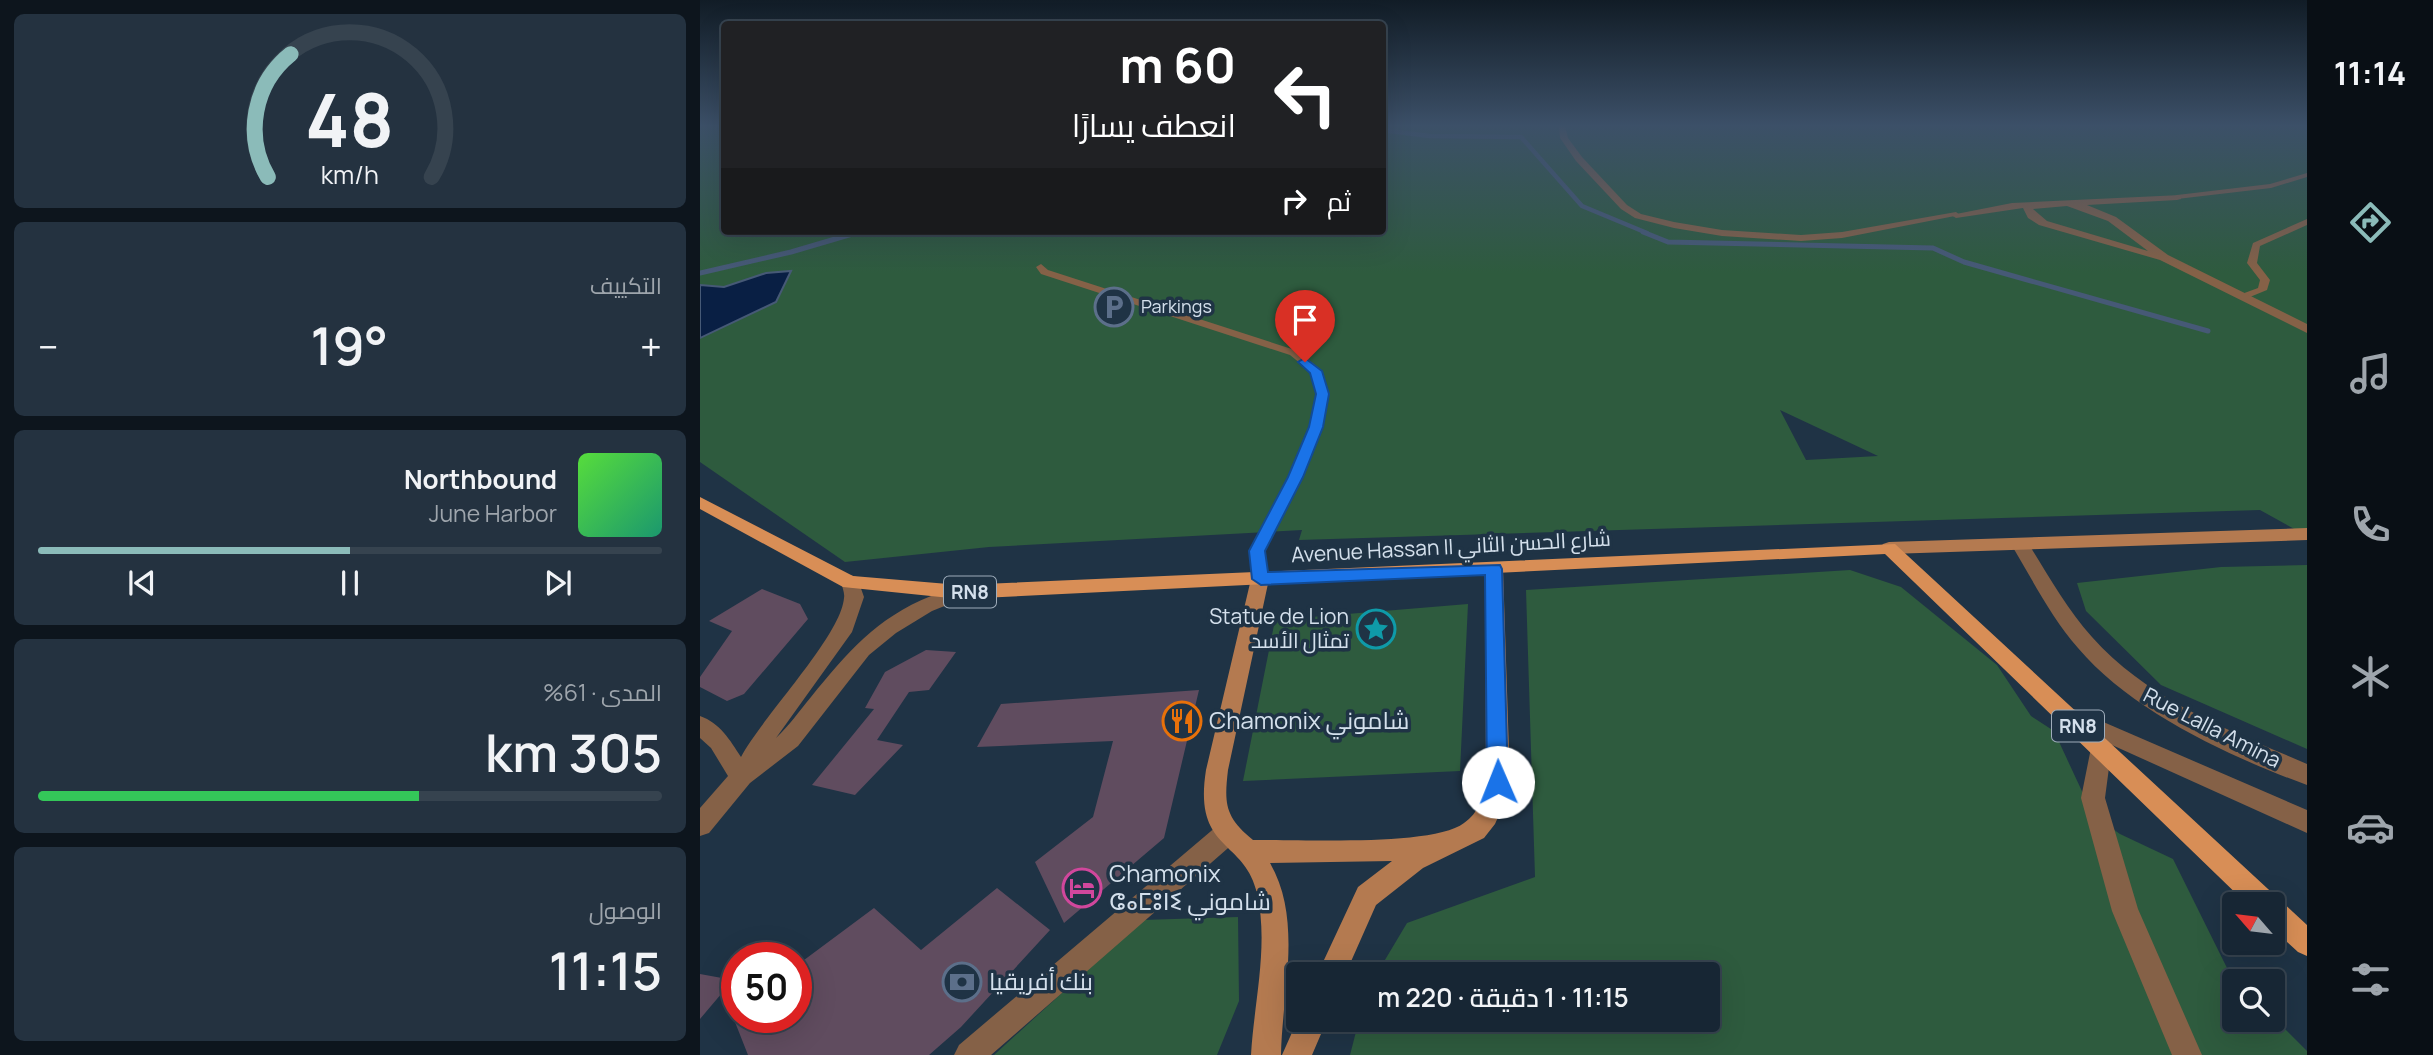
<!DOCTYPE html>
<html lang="ar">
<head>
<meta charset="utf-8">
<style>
  :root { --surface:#172634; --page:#243240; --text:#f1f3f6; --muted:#9ea5ac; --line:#36434f; --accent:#8bbbb9 }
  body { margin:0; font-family:Manrope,Cairo,"Noto Sans Tifinagh",sans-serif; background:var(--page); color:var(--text); direction:rtl; height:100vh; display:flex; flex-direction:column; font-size:26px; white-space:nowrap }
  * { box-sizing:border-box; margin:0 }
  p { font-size:23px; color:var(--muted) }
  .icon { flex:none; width:38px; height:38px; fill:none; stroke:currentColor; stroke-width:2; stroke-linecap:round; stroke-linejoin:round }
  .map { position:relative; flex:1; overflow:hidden; direction:ltr }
  .details { display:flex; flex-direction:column; gap:14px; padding:14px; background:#0d151d; width:700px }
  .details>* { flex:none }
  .hud { position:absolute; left:21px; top:21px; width:665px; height:214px; border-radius:7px; box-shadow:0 7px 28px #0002,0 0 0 2px var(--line); direction:rtl; background:#202124; color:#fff; overflow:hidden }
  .needle { width:46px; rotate:298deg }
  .buttons { position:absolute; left:1522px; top:892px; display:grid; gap:14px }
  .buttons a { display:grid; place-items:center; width:63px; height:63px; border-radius:7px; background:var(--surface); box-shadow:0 7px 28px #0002,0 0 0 2px var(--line); font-size:35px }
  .speed { position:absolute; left:21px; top:942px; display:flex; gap:14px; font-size:35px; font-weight:700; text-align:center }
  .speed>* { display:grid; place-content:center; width:91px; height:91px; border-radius:50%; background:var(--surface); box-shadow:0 7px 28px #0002,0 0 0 2px var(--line); line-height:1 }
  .speed .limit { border:10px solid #d22; background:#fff; color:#111 }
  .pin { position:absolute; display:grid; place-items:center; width:60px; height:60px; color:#fff; margin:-72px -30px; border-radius:50% 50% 50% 0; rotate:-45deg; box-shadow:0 0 7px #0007 }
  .pin .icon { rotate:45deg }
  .me { position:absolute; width:77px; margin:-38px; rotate:359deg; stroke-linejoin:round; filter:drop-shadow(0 0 5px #0008) }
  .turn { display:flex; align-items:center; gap:24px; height:147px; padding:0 35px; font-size:32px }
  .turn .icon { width:91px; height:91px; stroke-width:2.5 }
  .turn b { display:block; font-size:49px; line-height:60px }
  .then { display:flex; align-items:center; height:66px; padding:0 35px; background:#0003; gap:14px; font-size:26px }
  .big { font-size:52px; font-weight:600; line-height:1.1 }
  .details .card { flex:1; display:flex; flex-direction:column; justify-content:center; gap:10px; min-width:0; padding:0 24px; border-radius:10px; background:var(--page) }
  .details .dial { align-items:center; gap:0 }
  .dial svg { height:182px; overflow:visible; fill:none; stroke:var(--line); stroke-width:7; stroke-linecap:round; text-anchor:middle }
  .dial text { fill:var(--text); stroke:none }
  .song { display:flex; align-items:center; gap:21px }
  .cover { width:84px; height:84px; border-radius:10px; background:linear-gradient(135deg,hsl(110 70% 55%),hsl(160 70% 35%)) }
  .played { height:7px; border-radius:4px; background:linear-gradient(90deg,var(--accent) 50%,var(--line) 50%) }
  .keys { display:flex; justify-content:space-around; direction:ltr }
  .heat { display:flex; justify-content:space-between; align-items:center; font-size:38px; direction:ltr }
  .charge { height:10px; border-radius:5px; background:linear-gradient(90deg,#34c759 61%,var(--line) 0) }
  .trip { position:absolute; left:586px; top:962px; width:434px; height:70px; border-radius:7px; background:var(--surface); box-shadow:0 7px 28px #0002,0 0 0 2px var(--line); font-weight:600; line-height:70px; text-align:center; direction:rtl }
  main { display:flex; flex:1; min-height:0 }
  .tabs { display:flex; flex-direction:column; width:126px; justify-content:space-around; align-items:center; background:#090f15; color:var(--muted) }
  .tabs .icon { width:49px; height:49px }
  .tabs .selected { color:var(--accent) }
  .tabs b { font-size:32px; color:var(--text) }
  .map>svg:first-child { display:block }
  .green { fill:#2e5b3e; fill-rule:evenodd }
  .water { fill:#091f44; stroke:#465976; stroke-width:2 }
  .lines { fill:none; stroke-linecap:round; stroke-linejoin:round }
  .stream-far1 { stroke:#465976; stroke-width:4.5 }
  .stream { stroke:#465976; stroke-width:5 }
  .building { fill:#604c5f }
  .lane { fill:#856147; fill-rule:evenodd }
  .street { fill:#856147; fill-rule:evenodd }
  .secondary { fill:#b47a50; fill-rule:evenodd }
  .primary { fill:#d88e56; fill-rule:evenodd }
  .route { fill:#1a73e8; stroke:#114b97; stroke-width:2 }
  .labels { text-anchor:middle; stroke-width:7; stroke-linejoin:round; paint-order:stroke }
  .far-poi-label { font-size:18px; fill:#d4e0ec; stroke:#1f3345; text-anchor:start }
  .shield { fill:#1f3345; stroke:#9eacba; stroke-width:2 }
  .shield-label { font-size:19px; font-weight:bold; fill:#d4e0ec }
  .street-label { font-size:21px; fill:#d4e0ec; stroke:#1f3345 }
  .poi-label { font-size:21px; fill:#d4e0ec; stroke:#1f3345; text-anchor:end }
  .near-poi-label { font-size:24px; fill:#d4e0ec; stroke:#1f3345; text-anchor:start }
</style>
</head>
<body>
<main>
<nav class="tabs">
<b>11:14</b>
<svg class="icon selected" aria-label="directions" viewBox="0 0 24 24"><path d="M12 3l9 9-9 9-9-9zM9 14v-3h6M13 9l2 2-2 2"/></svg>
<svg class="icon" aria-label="music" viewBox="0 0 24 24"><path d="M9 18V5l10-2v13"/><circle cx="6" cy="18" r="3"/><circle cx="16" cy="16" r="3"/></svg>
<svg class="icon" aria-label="phone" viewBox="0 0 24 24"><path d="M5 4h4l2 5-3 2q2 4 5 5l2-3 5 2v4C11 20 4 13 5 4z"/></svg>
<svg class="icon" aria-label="climate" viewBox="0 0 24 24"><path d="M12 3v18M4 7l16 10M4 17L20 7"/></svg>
<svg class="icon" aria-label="car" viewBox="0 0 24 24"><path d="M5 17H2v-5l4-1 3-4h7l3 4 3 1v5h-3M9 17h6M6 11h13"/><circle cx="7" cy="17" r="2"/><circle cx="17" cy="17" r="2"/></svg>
<svg class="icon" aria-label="filters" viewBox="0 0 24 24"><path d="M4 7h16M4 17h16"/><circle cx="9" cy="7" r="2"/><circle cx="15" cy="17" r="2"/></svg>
</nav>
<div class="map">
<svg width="1607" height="1055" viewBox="0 0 1607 1055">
  <rect width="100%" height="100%" fill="#1f3345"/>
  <!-- green -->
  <path class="green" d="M0,126h24v105h658l1,-105h924v410l-47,-26 -961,30 3,-10 -313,17 -144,15 -145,-100zM1080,410l98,46 -72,4z
    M1607,565v184l-146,-64 -75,-74 -9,-28 144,-16z
    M1150,570l51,17 96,78 34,51 23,15 39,84 27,19 53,25 56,113 10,10h-4v38h38v-3l34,34v4h-957l9,-35h349v-45h-332l31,-52 128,-46 -9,-287z
    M768,604l-8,167 -217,10 32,-161z
    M538,917l1,84 -22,54h-223l148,-135z"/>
  <!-- water -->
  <path class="water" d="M91,271l-15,31 -76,36v-53l24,2 42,-14z"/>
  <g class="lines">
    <!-- stream-far1 -->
    <path class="stream-far1" d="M682,130l47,6 92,1 61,69 65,27
      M153,233l8,-2"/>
    <!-- stream -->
    <path class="stream" d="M943,232l25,10 265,6 31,14 244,69
      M0,273l91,-21 68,-20"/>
  </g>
  <!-- building -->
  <path class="building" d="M62,589l38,15 8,15 -64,75 -17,7 -27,-14v-10l32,-46 -23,-10z
    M226,650l30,2 -27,38 -20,2 -32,48 26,5 -48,50 -43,-10 62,-76 -9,-1 20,-36z
    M499,690l-35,148 -100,85 -29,-61 58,-45 20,-76 -136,6 24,-43z
    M297,888l53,42 -89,97 -32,28h-181l-15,-38h63v-51l78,-58 47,42z
    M0,974l33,6 -33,39z"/>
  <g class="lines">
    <!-- lane -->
    <path class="lane" d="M859,126h6l3,12 14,19 45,48 14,9 33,8 48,8 79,5 41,-3 114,-20 4,3 -118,23 -41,3 -79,-5 -48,-8 -39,-10 -14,-9 -45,-48 -16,-23z
      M1607,173v4l-36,11 -94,11 -4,-2 4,-2 93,-11z
      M1607,219v6l-47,21 -3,17 13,17 -3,10 -22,9h-6v-4l19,-7 2,-8 -13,-17 6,-20z
      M341,264l7,6 250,81 22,18 8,25 -6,33 -19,50 -39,74 3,28 -2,4h-10l-2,-4 -3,-28 39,-74 21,-50 6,-33 -5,-22 -21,-17 -249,-81 -5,-7z"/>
    <!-- street -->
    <path class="street" d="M1481,195v4l-4,1 -90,5 29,12 52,38 139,69v9l-147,-73 -121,-35 -11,-7 -5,-10 -67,10 -5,-3 61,-12zM1367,206l41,15 40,30 -101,-30 -14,-12z
      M1320,538l6,2c21,33 40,68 66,97 57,64 139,94 215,127v21c-77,-28 -176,-74 -229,-137 -27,-31 -46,-69 -67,-104z
      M150,575l7,2 7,20 -12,35 -76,106c13,-12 24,-28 35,-41 36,-44 65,-79 120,-101 11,-4 24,-12 36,-9l2,5 -2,5 -35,14 -36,22 -27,22 -71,91 -48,37 -41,50 -9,3v-28l28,-32 -17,-28 -11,-10v-22c20,7 30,24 41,41 22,-41 100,-121 103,-159 1,-5 -2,-11 -3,-16l2,-5z
      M1371,708l236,102v23l-195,-88 -7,53 33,111 64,146h-30l-60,-144 -31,-113 10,-50 3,-7 5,-2 -36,-16 -3,-6 3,-6z
      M526,823l9,3 3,8 -3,8 -244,213h-37l5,-10 258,-219z"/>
    <!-- secondary -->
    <path class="secondary" d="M1607,528v12l-418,14 -6,-2 -3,-4 3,-4 6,-2z
      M794,563l7,1 2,5 7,213 -7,24 -8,18 -11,14 -61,30 -47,37 -31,70h-28l41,-88 34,-26 -122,2c33,57 12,130 11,192h-30c3,-53 18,-109 6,-162 -13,-55 -64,-41 -51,-123l45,-191 2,-5h14l2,5 -41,191c-4,34 -3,47 25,70 44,-1 180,7 211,-17 15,-10 18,-25 22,-41l-1,-213 2,-5z
      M598,1019l29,1 -15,35h-30z"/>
    <!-- primary -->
    <path class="primary" d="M0,497l153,79 107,9 935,-41 412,381v31l-9,-4 -25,-23v-24h-25l-363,-351 -925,45 -117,-12 -143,-78z"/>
  </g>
  <!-- sky -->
  <linearGradient id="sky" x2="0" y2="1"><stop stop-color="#111c26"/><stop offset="0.46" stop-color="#3c5068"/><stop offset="1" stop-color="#3c5068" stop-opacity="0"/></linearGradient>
  <rect width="1607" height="273" fill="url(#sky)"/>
  <!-- route -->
  <path class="route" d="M605,358l17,13 7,23 -6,33 -20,50 -38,74 3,21 232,-7 2,4 6,213 -3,7 -7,3 -8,-3 -3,-7 -2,-207 -224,10 -9,-6 -3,-28 39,-74 21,-50 7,-33 -6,-21 -12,-11z"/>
  <!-- icons -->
  <defs>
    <symbol id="parking-ring" viewBox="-11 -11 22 22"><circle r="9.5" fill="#1f3345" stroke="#5c6f8a" stroke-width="1.5"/><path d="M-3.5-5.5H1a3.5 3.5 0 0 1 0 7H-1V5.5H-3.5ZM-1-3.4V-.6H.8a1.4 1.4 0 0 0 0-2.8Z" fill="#5c6f8a"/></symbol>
    <symbol id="sight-ring" viewBox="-11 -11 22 22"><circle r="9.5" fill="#1f3345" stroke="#0f9aa8" stroke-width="1.5"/><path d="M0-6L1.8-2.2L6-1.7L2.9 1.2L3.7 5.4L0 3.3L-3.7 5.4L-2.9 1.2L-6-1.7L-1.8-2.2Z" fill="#0f9aa8"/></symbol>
    <symbol id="restaurant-ring" viewBox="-11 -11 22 22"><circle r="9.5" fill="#1f3345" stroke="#e8710a" stroke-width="1.5"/><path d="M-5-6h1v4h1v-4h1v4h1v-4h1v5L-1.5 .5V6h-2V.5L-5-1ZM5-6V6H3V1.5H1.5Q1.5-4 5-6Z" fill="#e8710a"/></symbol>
    <symbol id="hotel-ring" viewBox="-11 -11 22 22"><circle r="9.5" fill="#1f3345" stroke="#d1479c" stroke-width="1.5"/><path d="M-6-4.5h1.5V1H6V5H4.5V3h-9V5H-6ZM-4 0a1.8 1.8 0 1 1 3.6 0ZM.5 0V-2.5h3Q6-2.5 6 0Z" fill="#d1479c"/></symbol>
    <symbol id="bank-ring" viewBox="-11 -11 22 22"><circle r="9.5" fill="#1f3345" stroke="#5c6f8a" stroke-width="1.5"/><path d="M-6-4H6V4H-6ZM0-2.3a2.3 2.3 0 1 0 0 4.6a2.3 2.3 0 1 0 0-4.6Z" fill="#5c6f8a"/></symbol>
  </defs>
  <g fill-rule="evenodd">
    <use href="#parking-ring" x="392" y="285" width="44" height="44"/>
    <use href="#sight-ring" x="654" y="607" width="44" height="44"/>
    <use href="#restaurant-ring" x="460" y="699" width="44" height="44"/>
    <use href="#hotel-ring" x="360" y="866" width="44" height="44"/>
    <use href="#bank-ring" x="240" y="960" width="44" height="44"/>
  </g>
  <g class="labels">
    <!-- far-poi labels -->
    <g class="far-poi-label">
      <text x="441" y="313">Parkings</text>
    </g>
    <!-- shield labels -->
    <g class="shield">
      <rect x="244" y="576.5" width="52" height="31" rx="5"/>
      <rect x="1352" y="710.5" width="52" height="31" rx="5"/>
    </g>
    <g class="shield-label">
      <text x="270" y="599">RN8</text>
      <text x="1378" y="733">RN8</text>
    </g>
    <!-- street labels -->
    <g class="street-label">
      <text transform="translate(751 547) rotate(-3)" y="7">Avenue Hassan II شارع الحسن الثاني</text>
      <text transform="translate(1512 728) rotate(27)" y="7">Rue Lalla Amina</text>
    </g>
    <!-- poi labels -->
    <g class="poi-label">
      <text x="649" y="624">Statue de Lion<tspan x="649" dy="24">تمثال الأسد</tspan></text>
    </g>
    <!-- near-poi labels -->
    <g class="near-poi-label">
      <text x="509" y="729">Chamonix شاموني</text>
      <text x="409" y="882">Chamonix<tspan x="409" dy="28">ⵛⴰⵎⵓⵏⵉ شاموني</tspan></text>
      <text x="289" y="990">بنك أفريقيا</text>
    </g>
  </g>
</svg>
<div class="buttons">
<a><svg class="needle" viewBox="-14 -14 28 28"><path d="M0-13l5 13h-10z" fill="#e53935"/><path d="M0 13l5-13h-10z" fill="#9ea5ac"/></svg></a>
<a><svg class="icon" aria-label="search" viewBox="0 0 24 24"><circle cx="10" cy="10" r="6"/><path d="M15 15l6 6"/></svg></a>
</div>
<div class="speed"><div class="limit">50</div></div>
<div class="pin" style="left:605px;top:362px;background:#d93025"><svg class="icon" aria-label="arrive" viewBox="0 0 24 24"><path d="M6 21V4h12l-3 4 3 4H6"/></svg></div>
<svg class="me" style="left:798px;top:782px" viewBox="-20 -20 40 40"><circle r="19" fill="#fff"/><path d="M0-13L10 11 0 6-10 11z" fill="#1a73e8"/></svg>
<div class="trip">11:15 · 1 دقيقة · 220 m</div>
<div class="hud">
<div class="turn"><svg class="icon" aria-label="left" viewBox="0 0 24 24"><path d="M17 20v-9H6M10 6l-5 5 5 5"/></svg><div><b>60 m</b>انعطف يسارًا</div></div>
<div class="then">ثم<svg class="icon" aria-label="right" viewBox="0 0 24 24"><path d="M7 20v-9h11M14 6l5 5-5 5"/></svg></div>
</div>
</div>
<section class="details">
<div class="card dial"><svg viewBox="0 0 100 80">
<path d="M14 69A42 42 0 1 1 86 69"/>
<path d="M14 69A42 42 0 0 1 24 15" stroke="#8bbbb9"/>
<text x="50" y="56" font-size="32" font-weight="700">48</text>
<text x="50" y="72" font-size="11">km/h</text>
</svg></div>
<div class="card"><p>التكييف</p>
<div class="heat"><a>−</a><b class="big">19°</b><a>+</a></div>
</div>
<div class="card">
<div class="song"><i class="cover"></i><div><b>Northbound</b><p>June Harbor</p></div></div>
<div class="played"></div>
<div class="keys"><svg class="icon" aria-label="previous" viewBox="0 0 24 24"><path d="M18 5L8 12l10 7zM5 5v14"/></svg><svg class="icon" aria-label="pause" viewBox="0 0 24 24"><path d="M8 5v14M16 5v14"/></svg><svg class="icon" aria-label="next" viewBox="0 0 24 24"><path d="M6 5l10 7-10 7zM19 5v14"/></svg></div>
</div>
<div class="card"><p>المدى · 61%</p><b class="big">305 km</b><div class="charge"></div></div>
<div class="card"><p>الوصول</p><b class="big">11:15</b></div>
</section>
</main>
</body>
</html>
